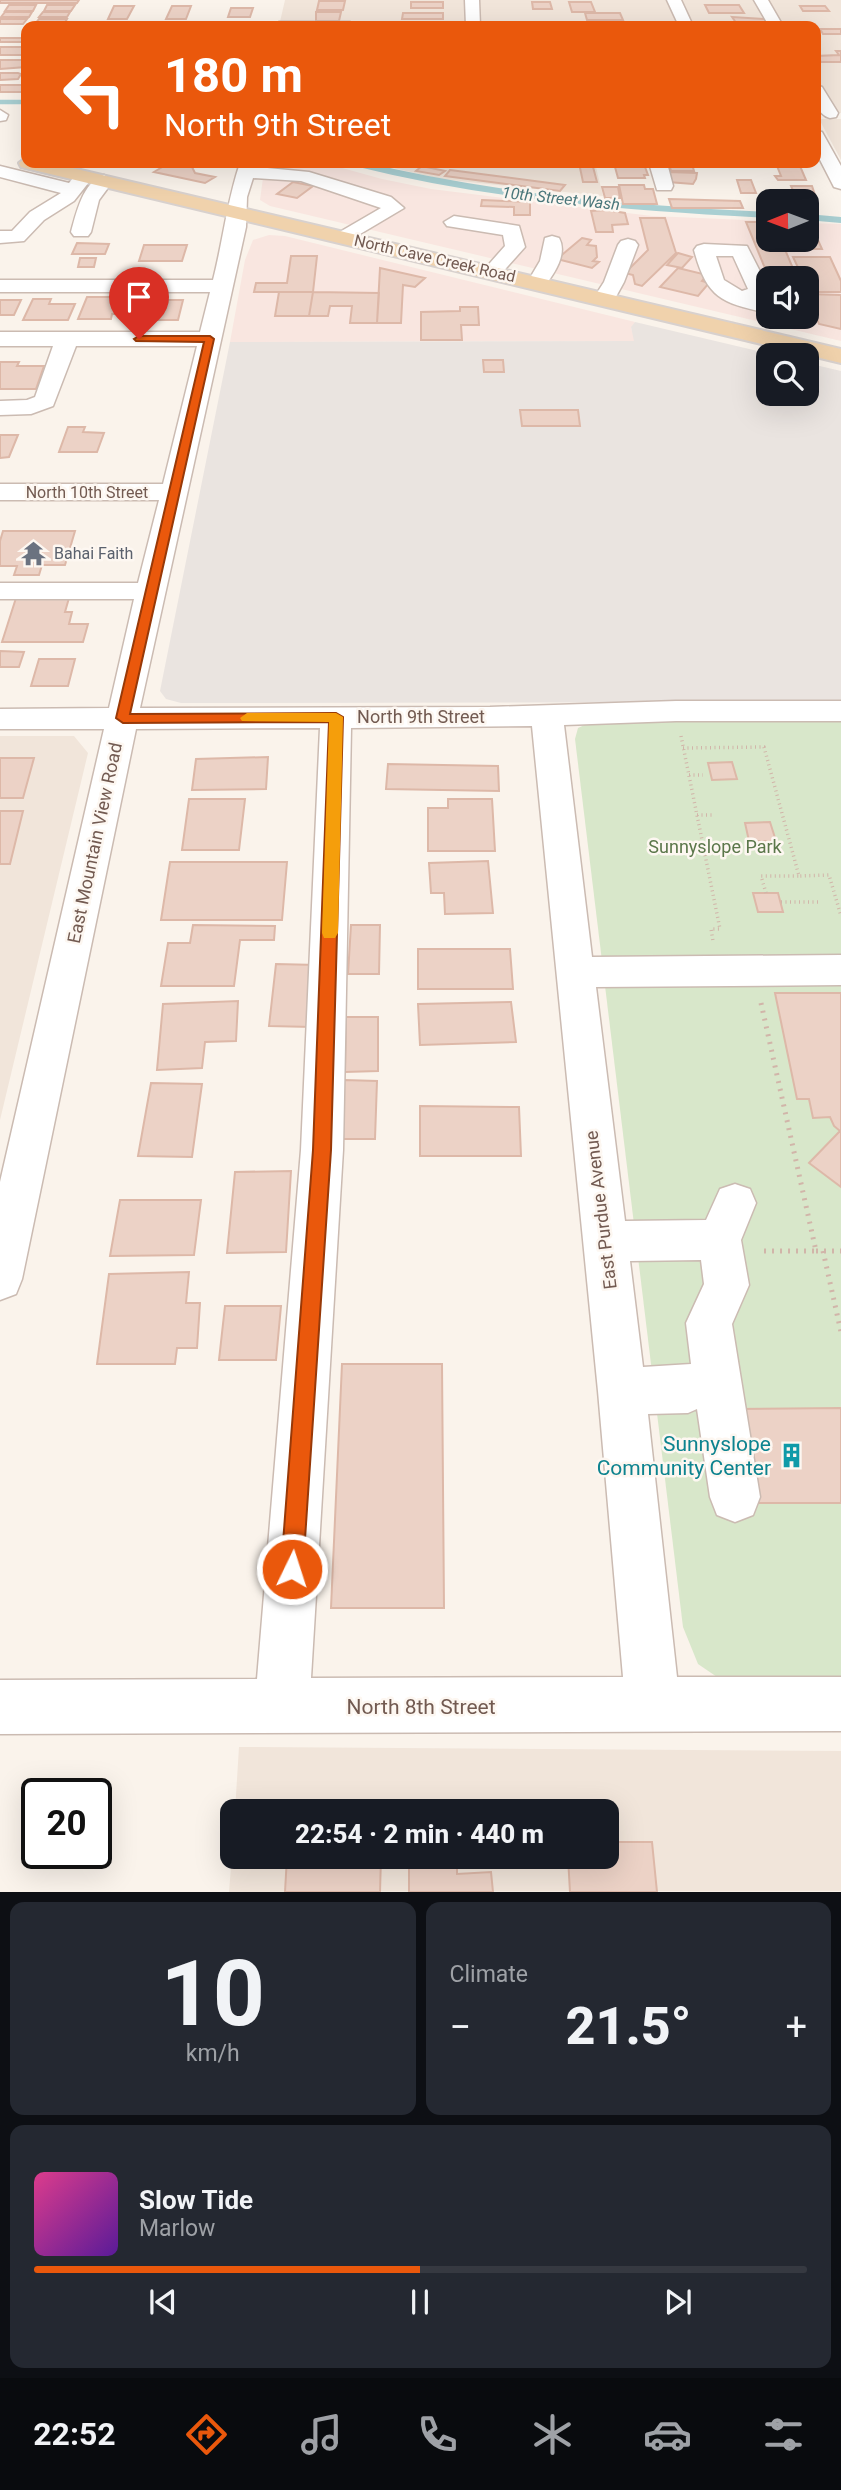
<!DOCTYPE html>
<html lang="en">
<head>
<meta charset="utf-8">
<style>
  :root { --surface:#171b24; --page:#242831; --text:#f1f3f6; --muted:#9ea1a6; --line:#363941; --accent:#ea580c }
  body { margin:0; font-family:Roboto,sans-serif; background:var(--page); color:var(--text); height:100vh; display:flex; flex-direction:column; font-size:26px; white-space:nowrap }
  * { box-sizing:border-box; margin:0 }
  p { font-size:23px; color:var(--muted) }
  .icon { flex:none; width:38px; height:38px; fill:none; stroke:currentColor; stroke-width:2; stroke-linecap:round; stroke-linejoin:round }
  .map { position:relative; height:1892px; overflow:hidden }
  .details { display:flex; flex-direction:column; gap:10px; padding:10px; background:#0d0f14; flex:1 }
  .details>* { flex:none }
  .hud { position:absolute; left:21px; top:21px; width:800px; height:147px; border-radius:14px; box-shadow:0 7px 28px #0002; background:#ea580c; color:#fff; overflow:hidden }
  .needle { width:46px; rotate:269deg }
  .controls { position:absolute; left:756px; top:189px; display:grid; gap:14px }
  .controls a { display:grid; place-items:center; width:63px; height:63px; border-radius:14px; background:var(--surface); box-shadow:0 7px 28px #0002; font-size:35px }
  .speed { position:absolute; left:21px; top:1778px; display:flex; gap:14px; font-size:35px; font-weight:700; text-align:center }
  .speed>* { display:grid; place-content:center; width:91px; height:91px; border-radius:50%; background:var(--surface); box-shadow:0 7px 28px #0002; line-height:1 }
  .speed .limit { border:4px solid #111; border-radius:10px; background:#fff; color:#111 }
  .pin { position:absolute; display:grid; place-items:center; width:60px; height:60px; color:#fff; margin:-72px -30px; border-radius:50% 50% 50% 0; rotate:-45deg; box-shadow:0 0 7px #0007 }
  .pin .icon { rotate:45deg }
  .me { position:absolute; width:77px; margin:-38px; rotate:4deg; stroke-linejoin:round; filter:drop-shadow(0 0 5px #0008) }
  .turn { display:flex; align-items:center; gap:24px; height:147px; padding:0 28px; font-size:32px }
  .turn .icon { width:91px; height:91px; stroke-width:2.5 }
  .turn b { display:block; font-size:49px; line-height:60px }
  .big { font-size:52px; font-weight:800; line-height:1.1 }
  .details .widget { flex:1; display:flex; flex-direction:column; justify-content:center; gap:10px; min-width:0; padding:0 24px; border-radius:14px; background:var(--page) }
  .details .dial { align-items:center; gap:0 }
  .dial b { font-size:91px; line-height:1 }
  .song { display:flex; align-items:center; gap:21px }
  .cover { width:84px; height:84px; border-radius:10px; background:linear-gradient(135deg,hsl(330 70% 55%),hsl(270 70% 35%)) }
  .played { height:7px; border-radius:4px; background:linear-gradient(90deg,var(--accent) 50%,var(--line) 50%) }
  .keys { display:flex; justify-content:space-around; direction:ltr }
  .heat { display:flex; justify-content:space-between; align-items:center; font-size:38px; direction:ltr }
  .details .tiles { flex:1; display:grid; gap:10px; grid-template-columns:1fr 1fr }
  .widget:last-child { grid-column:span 2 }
  .trip { position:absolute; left:220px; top:1799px; width:399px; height:70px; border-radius:14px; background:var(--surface); box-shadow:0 7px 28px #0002; font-weight:800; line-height:70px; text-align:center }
  .menu { display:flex; height:112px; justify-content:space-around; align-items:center; background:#090b0e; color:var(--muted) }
  .menu .icon { width:49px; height:49px }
  .menu .selected { color:var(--accent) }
  .menu b { font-size:32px; color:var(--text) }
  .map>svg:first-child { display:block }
  .residential { fill:#f1e5da }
  .commercial { fill:#f9e6e0; fill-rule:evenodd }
  .industrial { fill:#eae4e0 }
  .green { fill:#d8e7ca }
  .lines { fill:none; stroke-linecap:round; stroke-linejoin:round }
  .stream-far1 { stroke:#a9cfd2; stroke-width:4.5 }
  .stream { stroke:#a9cfd2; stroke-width:6 }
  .building { fill:#ecd2c6; stroke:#ddb8a8; stroke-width:2 }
  .minor-casing { stroke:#cbbbb2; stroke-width:3 }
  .major-casing { stroke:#d8d1ce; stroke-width:4 }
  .path-far1 { stroke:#d1b5a9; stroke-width:3.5; stroke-dasharray:1 3.5; stroke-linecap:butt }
  .path { stroke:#d1b5a9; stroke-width:5; stroke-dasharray:2 6; stroke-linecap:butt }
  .minor { fill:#fff; fill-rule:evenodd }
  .major { fill:#f0d2ac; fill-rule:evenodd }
  .route { fill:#ea580c; stroke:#983908; stroke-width:2 }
  .slow { fill:#f59e0b }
  .labels { text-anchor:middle; stroke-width:5; stroke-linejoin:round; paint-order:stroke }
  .far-water-label { font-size:16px; font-style:italic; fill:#4a777b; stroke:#fdf7f1 }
  .far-street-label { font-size:16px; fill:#725a51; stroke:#fdf7f1 }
  .far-worship-label { font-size:16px; fill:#5b616d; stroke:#fdf7f1; text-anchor:start }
  .street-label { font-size:18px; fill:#725a51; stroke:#fdf7f1 }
  .park-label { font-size:18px; fill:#5b774a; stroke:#fdf7f1 }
  .near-culture-label { font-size:21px; fill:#0d838f; stroke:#fdf7f1; text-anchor:end }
  .near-street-label { font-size:21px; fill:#725a51; stroke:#fdf7f1 }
</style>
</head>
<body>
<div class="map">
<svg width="841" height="1892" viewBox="0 0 841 1892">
  <rect width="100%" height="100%" fill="#faf3eb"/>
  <!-- residential -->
  <path class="residential" d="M285,0h556v113l-25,-1v-86h-537z
    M819,119h22v41z
    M372,163h223l8,33 -162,-17z
    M0,736h74l14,17 -88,367z
    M239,1747l602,4v140l-612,1 4,-51v16h374v-46h-372z"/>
  <!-- commercial -->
  <path class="commercial" d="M265,163h59l58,16 49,10 221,27 116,5v19h39v-17l34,1v117l-571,-135 -10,-6zM768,278h39v39h-39z
    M269,235l16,1 350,86 -4,6 4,13 -405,1 15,-82 8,-20z"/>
  <!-- industrial -->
  <path class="industrial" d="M635,322l140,33h-7v39h39v-31l34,8v331l-660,1 -15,-4 -6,-8 70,-349 404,-1 -3,-14z"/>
  <!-- green -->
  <path class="green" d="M591,722h250v956l-121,1 -22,-15 -15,-37 -108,-888 3,-11z"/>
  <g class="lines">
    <!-- stream-far1 -->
    <path class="stream-far1" d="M0,102h26"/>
    <!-- stream -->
    <path class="stream" d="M355,163c136,34 273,45 413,52
      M807,217l34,3"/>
  </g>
  <!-- building -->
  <path class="building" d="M0,0h79l-2,3h-77z
    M319,1h26l-2,9h-26z
    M411,2h32v6h-32z
    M532,2h18l2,7h-19z
    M569,2h22l4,10h-23z
    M9,5h27l-3,6h-28z
    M47,5h28l-4,6h-27z
    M705,5h34l5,8h-35z
    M114,6h20l-7,13h-19z
    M172,6h19l-5,13h-20z
    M800,6h25l4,5h-26z
    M231,8h22l-3,9h-22z
    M5,12h27l-3,5h-28z
    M43,12h27l-3,5h-28z
    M316,12h25l-2,9h-23z
    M403,13h40v6h-41z
    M585,13h35l3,7h-36z
    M732,17l33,2 3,5h-31z
    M0,19h27l-4,5h-23z
    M39,19h28l-3,5h-29z
    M820,29h21v5h-18z
    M0,38h26v4h-26z
    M0,47h26v8h-26z
    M836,51h5v11h-20l-5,-6 23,-1z
    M0,60h26v7l-26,2z
    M0,73h18l3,1 -3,5 -18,1z
    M0,85h26v2l-2,5h-24z
    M169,163l22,2 4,8 20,4 -10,6 -51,-11z
    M501,163h41v3l-41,-1z
    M579,163h13l5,19h-14z
    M669,164h23l2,7h-23z
    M422,166l23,5 -6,4 -23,-4z
    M777,166h23l6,14h-28l-3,-4h6z
    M615,167h30l3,8h-4l1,3h-27z
    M450,170l115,15 -5,6 -115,-15z
    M669,172l28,1 -1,6 -3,5 -25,-2z
    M737,180h14l5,13h-15z
    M293,182l20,4 -16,12 -20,-4z
    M619,185h25l1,4h8l4,15h-34z
    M791,186h21l3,9h-20z
    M602,187h16l2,11h-15z
    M669,199l71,2 3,7h-71z
    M482,200l48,2v13h-16v-8l-33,-1z
    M606,210l19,3 3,11 -16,1 1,7h-17l-5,-21z
    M640,218h25l11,35 -34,33 -7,-2 -2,-9 -8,-2 23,-23z
    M746,222h22v18h13l16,38h-28z
    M582,238l9,2 -4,5 9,1 1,11 -4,4 6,1 -7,6 -35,-9z
    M807,238h10l5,11h-34l-3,-9z
    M77,243l32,1 -4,10h-33z
    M144,245h43l-5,16h-43z
    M678,253l14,4 -10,11 -15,-3z
    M291,256h26l-4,36h-59l2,-9h31z
    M793,257h37l11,24v11h-32l-2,-14h-4z
    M80,258h16l-2,9h-16z
    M380,268l45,10 -10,9 -12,-2 -2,38h-24z
    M678,268l29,7 -5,6 7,2 -11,13 -38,-9z
    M279,292h34l-4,24h-34z
    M313,292l66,1 -2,30h-27l2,-17h-22l-2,10h-19z
    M807,294l34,1v34l-22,-5z
    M87,297h44l-6,17h-13l-1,5h-33z
    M33,299h18l-2,5h26l-7,16h-45z
    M0,300h21l-7,15h-14z
    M168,300h15l-5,20h-44l5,-16h28z
    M460,307h18l1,18h-18l1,15h-41v-28l39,-1z
    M483,360h20l1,12h-20z
    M0,362h19l-2,4h27l-8,23h-36z
    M520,410h58l2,16h-58z
    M68,427h17l-2,5 21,1 -7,19h-38z
    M0,435h18l-9,22 -9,1z
    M3,531h72l-10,34h-23l-3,10h-25l3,-9h-17v-25z
    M16,598h53l-4,14h7l-3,12h19l-5,18h-81z
    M0,651l24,1 -5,15h-19z
    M39,659h36l-7,27h-37z
    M268,757l-2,32 -74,1 4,-31z
    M0,758h34l-11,40h-23z
    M732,762l5,17 -25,1 -4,-17z
    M388,764l110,2 1,25 -113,-2z
    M189,799h56l-6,51h-57z
    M448,799h44l3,52h-67v-43h20z
    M0,811h23l-13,53h-10z
    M770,822l6,19h-27l-4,-18z
    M488,861l5,52 -48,1 -1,-21h-13l-2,-30z
    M170,862h117l-5,58h-121z
    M753,893h25l5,19h-25z
    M193,925l82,1 -1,14h-34l-6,46h-73l7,-43h22z
    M351,925h29l-1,49h-31z
    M418,949h92l3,40h-95z
    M276,964l41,1 -5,62 -43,-1z
    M775,993h66v194l-32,-24 31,-32 -6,-5 -4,-9 -17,1 -4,-19h-12z
    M238,1001l-2,40 -31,1 -3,26 -45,2 6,-66z
    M511,1002l5,40 -96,3 -2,-41z
    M346,1017h32v54l-33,1z
    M344,1080l33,1 -2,58h-34z
    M151,1083l51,1 -10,73 -54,-1z
    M420,1106l99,1 2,49h-101z
    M291,1171l-5,81 -59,1 8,-81z
    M120,1200h81l-7,55 -84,1z
    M189,1272l-3,31h14l-3,45h-20l-2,16h-78l12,-90z
    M225,1306h56l-5,54h-57z
    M342,1364h100l2,244h-113z
    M841,1408v95h-93l-14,-94z
    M607,1842h45l5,50h-87l-2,-35h39z
    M287,1857h94l-1,35h-95z
    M409,1857h48v17l34,-2 2,20h-84z"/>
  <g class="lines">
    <defs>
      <path id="minor" d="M465,0h14l1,26h-14z
        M667,0h14l12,26h-14z
        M754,0h14l15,26h-14z
        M279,22h71l7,4h-85z
        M816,85l6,2 16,26 -2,4 -6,1c-15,-4 -15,-21 -14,-33z
        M0,110l8,5 -2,5 -6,1z
        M816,131l6,1 19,34v23l-7,-2 -18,-35z
        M240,163h18l-1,4 52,5 82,25 13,11 -59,35 -7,-2 -3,-4 3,-4 43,-25 -80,-27 -48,-3 -6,19 -1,30 -106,481 350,-1 186,-6h165v20h-165l-112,4 28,232 249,-2v30l-245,2 29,234 81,-1 14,-31 15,-5 15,5 6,14 -15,37 8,45 -17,39 28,173 -7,18 -18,7 -18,-7 -7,-18 -13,-88 -9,4 -40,1 29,263h164v54l-841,3v-54l257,-1 44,-529 19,-422 -184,1 -114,550 -6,15 -16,6v-118l104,-453h-104v-20l109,-1 25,-109h-134v-16h138l21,-83h-159v-16h163l34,-138h-121l-23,60 -22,8 -31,1v-14l27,-1 8,-3 18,-51h-53v-14h200l10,-40h-210v-12h213c10,-39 14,-79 27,-117zM532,726l66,665 25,286 -312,1 32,-528 8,-422zM701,1260l3,24 -18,39 5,41 -48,3 -13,-106z
        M649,163h18l6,23 -2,4h-14z
        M0,166l69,17 8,-10h14l2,4 -19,24 -30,19 -20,21 -24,2v-12h12l18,-19 31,-19 -61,-16z
        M104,175l9,6 -14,19 -8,32 -3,4h-14l-3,-4c5,-18 12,-51 33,-57z
        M454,216l65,10 6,21 -26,29h-14l-3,-4 23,-26 -2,-11 -56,-9 -3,-4z
        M552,236l7,2c9,16 -5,36 -15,49h-14l-3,-4 13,-22 5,-23z
        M628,239l7,2 3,4 -14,37 -12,22h-16l-3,-5 11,-17 14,-37 3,-4z
        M704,244l43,2 21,41v8l-5,3 5,2v13c-47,-10 -61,-15 -74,-63l3,-4zM716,256h17l15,33 -6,2 -18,-11z"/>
      <path id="major" d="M26,158v5h25l790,186v14l-820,-196 -2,-4z"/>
    </defs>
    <!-- minor casing -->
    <use href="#minor" class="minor-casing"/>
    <!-- major casing -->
    <use href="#major" class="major-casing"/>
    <!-- path-far1 -->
    <path class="path-far1" d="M681,736l39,193h-9l2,12
      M683,748l81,-1 35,129 30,-1 12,41
      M689,775h14
      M697,815h15
      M766,893l-5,-17h38
      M781,902h39"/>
    <!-- path -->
    <path class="path" d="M761,1003l55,248h-55
      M816,1251h25
      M823,1251l18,81"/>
    <!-- minor -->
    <use href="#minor" class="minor"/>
    <!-- major -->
    <use href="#major" class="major"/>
  </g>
  <!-- route -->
  <path class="route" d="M139,336h71l4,3 -84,375 206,-1 7,4 -12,433 -28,419 -3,8 -8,3 -8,-3 -3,-8 32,-419 16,-428 -206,1 -7,-5 88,-376 -68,-1 -2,-2z"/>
  <!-- slow -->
  <path class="slow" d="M247,713h89l7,4 -5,216 -3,5h-11l-2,-5 7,-211 -87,-1 -2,-3z"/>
  <!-- icons -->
  <defs>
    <symbol id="temple-bare" viewBox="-9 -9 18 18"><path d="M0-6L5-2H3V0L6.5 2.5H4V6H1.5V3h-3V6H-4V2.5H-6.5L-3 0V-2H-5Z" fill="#6b7280" stroke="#fdf7f1" stroke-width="2.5" paint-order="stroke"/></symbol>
    <symbol id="building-bare" viewBox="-9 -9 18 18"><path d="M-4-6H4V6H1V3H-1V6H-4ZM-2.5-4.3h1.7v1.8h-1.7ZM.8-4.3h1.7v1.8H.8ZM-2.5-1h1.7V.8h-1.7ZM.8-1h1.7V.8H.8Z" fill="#0f9aa8" stroke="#fdf7f1" stroke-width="2.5" paint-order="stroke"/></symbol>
  </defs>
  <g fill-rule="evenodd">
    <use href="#temple-bare" x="16" y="536" width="35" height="35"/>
    <use href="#building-bare" x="774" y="1438" width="35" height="35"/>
  </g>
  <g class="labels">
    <!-- far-water labels -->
    <g class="far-water-label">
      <text transform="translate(561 198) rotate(6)" y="6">10th Street Wash</text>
    </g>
    <!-- far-street labels -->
    <g class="far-street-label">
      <text transform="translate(435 258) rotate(13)" y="6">North Cave Creek Road</text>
      <text x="87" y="498">North 10th Street</text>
    </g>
    <!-- far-worship labels -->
    <g class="far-worship-label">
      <text x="54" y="559">Bahai Faith</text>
    </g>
    <!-- street labels -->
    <g class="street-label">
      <text x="421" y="723">North 9th Street</text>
      <text transform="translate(95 843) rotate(-78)" y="6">East Mountain View Road</text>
      <text transform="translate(601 1210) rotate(-97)" y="6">East Purdue Avenue</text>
    </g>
    <!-- park labels -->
    <g class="park-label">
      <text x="715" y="853">Sunnyslope Park</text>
    </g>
    <!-- near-culture labels -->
    <g class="near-culture-label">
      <text x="771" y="1451">Sunnyslope<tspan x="771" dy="24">Community Center</tspan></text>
    </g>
    <!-- near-street labels -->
    <g class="near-street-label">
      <text x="421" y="1714">North 8th Street</text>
    </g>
  </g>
</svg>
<div class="controls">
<a><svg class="needle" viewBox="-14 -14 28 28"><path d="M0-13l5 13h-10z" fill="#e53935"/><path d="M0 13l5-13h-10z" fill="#9ea1a6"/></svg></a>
<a><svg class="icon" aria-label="sound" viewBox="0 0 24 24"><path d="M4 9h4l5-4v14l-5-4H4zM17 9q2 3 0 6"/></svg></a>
<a><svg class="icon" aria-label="search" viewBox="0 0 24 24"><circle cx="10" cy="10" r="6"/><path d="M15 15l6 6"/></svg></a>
</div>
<div class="speed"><div class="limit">20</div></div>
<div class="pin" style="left:139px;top:339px;background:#d93025"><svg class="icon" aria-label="arrive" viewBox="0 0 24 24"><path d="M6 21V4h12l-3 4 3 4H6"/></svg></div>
<svg class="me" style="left:292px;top:1569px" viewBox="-20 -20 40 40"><circle r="17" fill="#ea580c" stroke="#fff" stroke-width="3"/><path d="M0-11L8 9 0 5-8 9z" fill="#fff"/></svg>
<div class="trip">22:54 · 2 min · 440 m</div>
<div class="hud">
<div class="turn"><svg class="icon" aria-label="left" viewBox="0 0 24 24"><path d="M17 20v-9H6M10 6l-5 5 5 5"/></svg><div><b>180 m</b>North 9th Street</div></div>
</div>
</div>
<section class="details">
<div class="tiles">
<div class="widget dial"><b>10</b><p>km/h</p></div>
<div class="widget"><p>Climate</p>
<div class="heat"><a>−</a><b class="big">21.5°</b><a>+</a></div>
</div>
<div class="widget">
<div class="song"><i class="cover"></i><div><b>Slow Tide</b><p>Marlow</p></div></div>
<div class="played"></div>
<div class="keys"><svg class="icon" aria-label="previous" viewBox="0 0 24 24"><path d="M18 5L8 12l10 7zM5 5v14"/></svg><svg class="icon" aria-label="pause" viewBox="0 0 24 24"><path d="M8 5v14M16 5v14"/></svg><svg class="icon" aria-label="next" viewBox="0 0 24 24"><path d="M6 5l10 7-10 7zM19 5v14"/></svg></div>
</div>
</div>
</section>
<nav class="menu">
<b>22:52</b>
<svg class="icon selected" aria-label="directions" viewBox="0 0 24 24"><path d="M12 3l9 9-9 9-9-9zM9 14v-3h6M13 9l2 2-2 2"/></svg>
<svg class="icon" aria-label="music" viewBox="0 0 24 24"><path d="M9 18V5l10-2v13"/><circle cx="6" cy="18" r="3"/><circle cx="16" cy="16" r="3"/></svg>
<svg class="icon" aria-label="phone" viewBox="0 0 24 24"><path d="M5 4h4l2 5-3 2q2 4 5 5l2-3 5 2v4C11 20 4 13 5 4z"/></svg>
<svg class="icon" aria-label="climate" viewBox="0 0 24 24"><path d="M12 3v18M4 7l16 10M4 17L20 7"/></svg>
<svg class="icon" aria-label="car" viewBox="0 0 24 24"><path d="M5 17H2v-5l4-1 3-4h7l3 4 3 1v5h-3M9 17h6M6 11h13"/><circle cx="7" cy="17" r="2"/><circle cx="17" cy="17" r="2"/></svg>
<svg class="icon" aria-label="filters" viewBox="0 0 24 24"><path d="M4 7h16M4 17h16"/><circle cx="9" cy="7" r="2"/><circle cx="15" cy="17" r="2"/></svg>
</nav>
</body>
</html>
